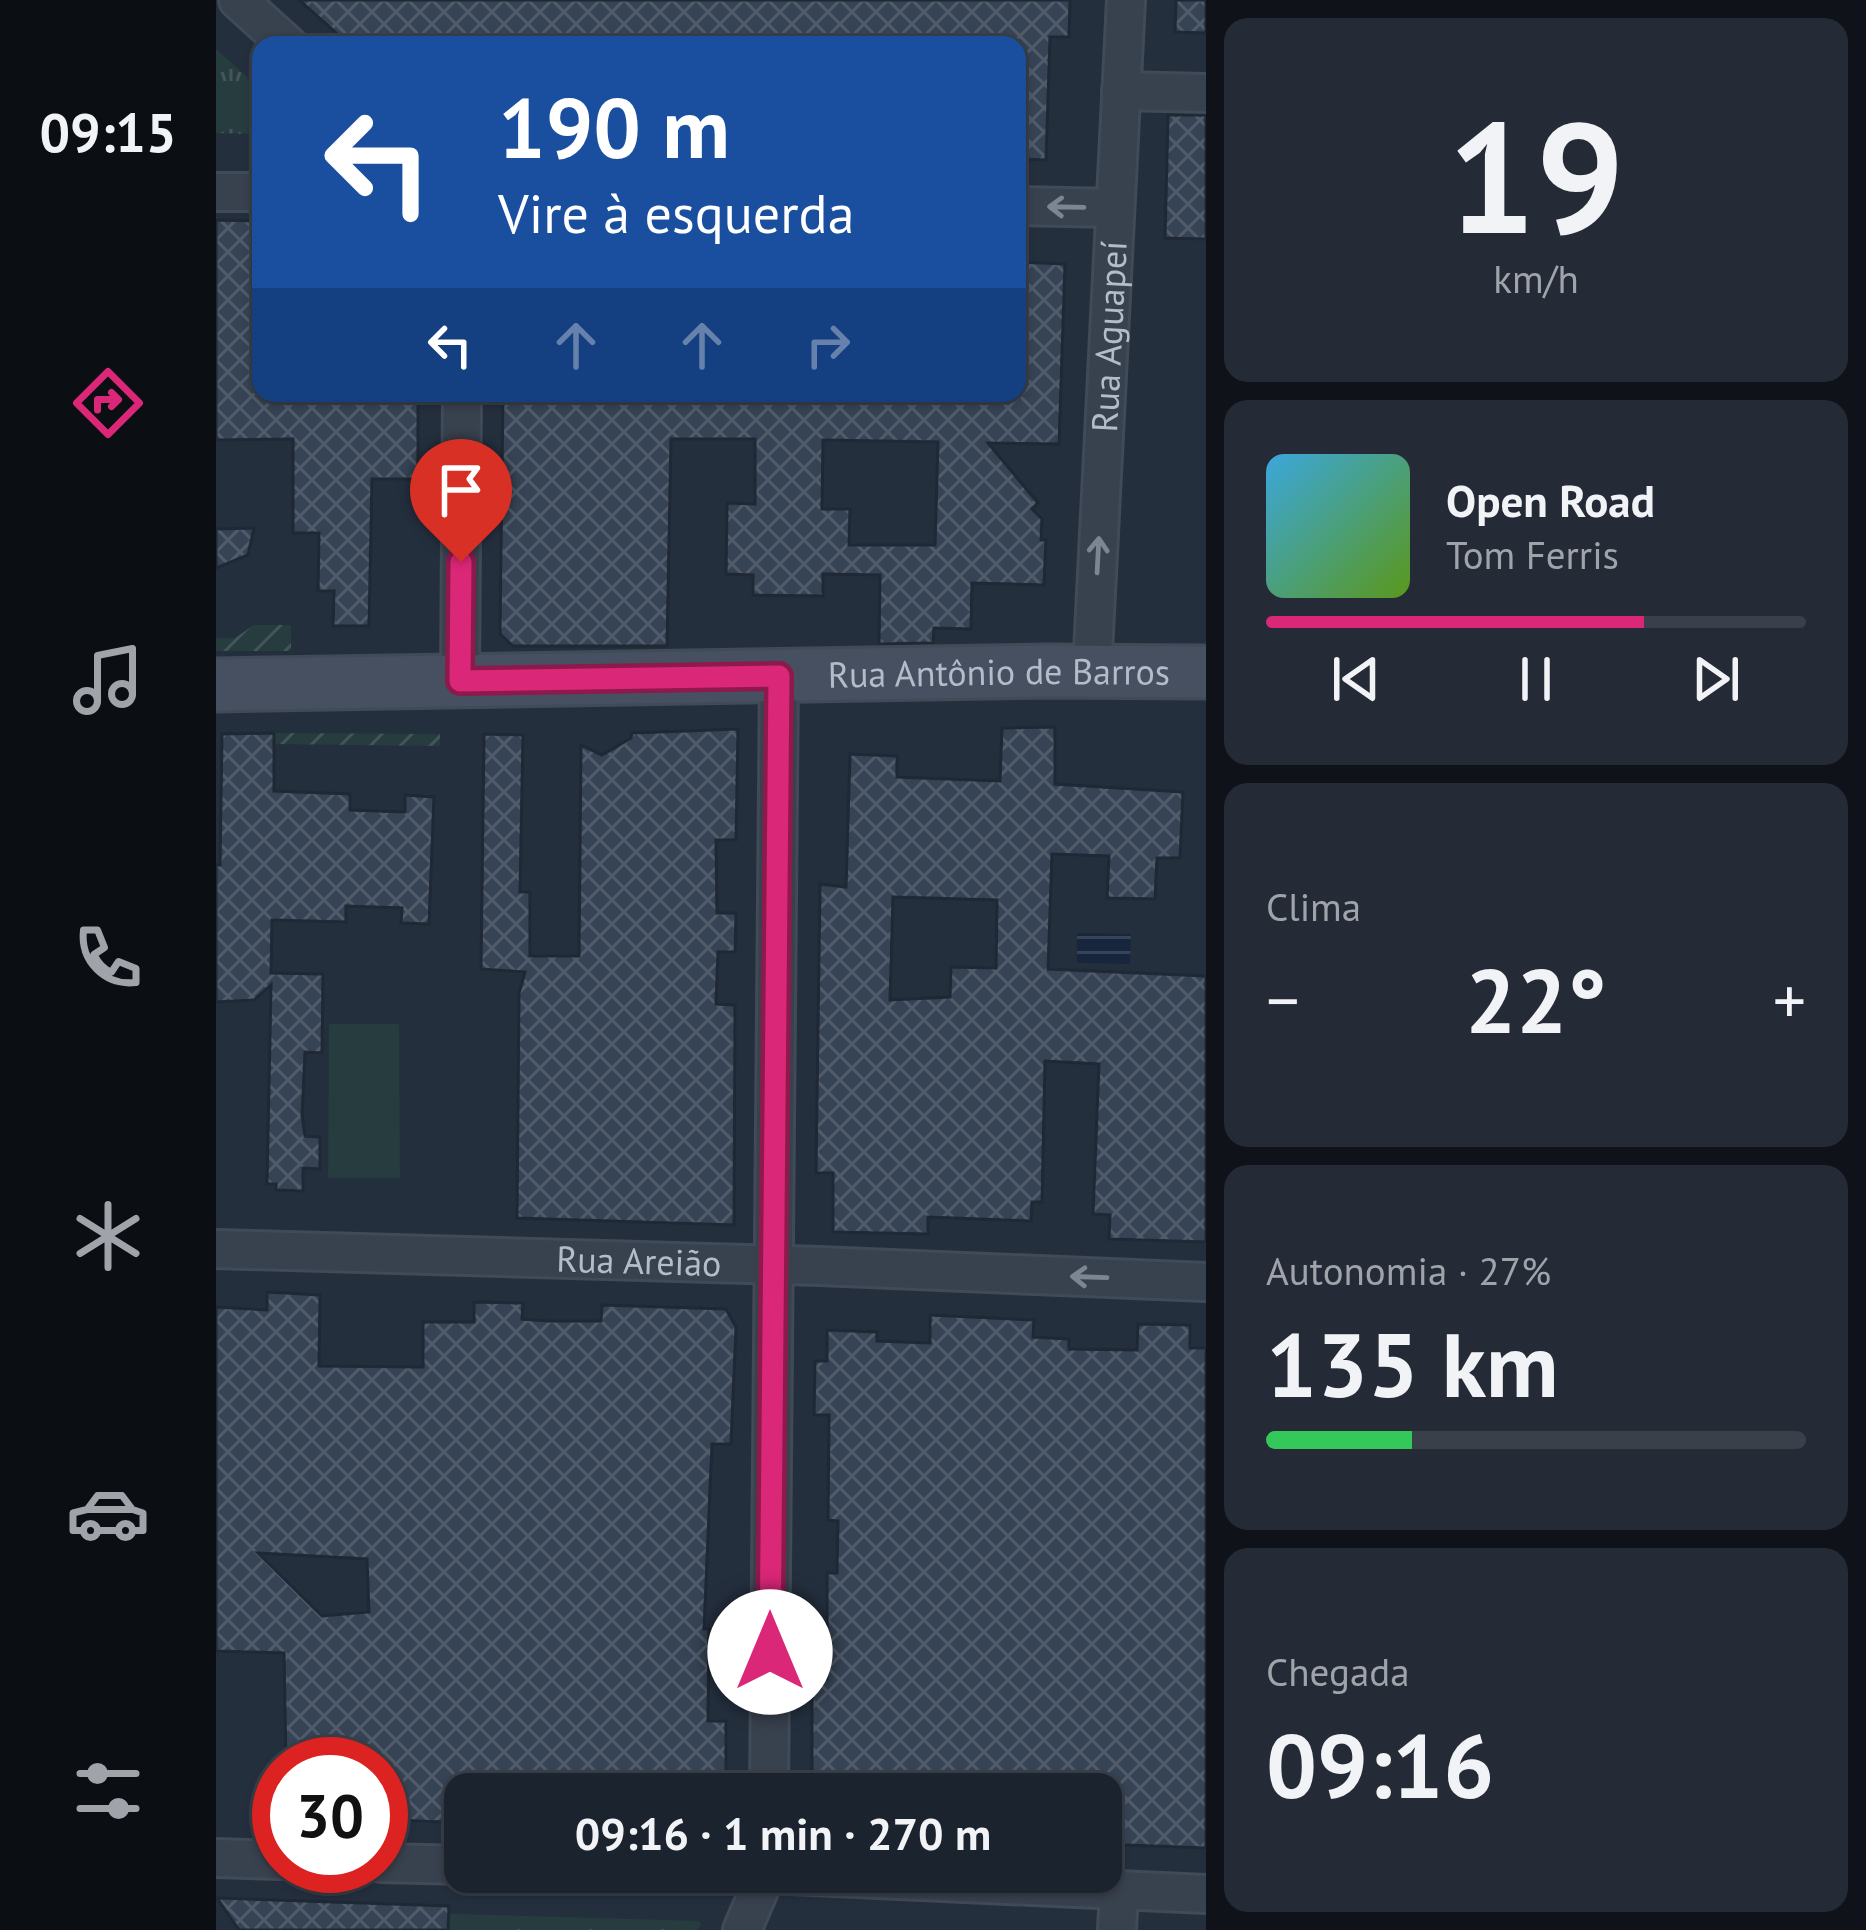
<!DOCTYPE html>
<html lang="pt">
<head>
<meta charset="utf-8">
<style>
  :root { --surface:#1b232e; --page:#242b36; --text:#f1f3f6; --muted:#a0a4aa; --line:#39404a; --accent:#db2777 }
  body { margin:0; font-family:"PT Sans",sans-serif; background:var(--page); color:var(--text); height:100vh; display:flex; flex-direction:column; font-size:45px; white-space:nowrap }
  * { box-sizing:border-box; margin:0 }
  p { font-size:39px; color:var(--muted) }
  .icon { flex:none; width:66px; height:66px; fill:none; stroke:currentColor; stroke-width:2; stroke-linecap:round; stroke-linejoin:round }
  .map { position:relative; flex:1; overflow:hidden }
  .panel { display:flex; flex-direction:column; gap:18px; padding:18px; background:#0f1319; width:660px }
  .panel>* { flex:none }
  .guide { position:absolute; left:36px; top:36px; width:774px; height:366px; border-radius:24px; box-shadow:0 3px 9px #0004,0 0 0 3px var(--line); background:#1a4fa0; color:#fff; overflow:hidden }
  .speed { position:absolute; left:36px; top:1737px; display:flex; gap:24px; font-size:60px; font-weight:700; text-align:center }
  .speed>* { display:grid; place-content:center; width:156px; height:156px; border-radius:50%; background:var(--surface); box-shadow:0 3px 9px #0004,0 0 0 3px var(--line); line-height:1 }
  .speed .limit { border:18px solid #d22; background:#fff; color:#111 }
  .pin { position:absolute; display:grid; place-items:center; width:102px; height:102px; color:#fff; margin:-123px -51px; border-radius:50% 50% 50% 0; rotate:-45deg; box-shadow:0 0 12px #0007 }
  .pin .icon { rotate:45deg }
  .me { position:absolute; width:132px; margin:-66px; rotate:0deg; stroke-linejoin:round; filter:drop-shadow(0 0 9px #0008) }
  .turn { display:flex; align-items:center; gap:42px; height:252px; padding:0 48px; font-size:54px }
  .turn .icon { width:156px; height:156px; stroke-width:2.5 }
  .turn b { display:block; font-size:84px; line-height:102px }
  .lanes { display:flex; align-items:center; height:114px; padding:0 48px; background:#0003; justify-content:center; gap:60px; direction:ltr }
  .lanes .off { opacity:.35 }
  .big { font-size:90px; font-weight:700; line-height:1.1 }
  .panel .card { flex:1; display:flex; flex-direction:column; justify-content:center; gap:18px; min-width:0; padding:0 42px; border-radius:24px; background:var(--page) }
  .panel .dial { align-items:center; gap:0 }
  .dial b { font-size:156px; line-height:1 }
  .song { display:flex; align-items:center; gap:36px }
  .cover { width:144px; height:144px; border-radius:18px; background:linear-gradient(135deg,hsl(200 70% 55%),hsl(90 70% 35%)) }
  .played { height:12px; border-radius:6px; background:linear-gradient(90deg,var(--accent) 70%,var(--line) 70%) }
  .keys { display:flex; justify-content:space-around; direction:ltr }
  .heat { display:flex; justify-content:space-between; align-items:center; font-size:66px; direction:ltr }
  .charge { height:18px; border-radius:9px; background:linear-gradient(90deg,#34c759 27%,var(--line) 0) }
  .trip { position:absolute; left:228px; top:1773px; width:678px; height:120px; border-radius:24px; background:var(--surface); box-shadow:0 3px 9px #0004,0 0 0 3px var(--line); font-weight:700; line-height:120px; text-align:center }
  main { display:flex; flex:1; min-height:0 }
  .tabs { display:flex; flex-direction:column; width:216px; justify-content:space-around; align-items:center; background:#0b0e12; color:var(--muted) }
  .tabs .icon { width:84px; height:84px }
  .tabs .on { color:var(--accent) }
  .tabs b { font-size:54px; color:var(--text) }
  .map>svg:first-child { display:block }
  .park { fill:url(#park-tufts) }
  .garden { fill:url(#garden-furrows) }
  .pitch { fill:#263c3f }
  .water { fill:url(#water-rules) }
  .building { fill:url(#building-cross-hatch); stroke:#1f2835; stroke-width:3; fill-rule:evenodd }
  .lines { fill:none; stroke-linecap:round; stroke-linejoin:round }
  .minor-casing { stroke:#414a57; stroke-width:42 }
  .secondary-casing { stroke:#414a57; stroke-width:57 }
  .minor { stroke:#38414e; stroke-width:36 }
  .secondary { stroke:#465061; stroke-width:51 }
  .oneway { stroke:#7c8592 }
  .route-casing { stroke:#8e194d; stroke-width:30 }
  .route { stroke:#db2777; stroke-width:21 }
  .labels { text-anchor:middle; stroke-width:12; stroke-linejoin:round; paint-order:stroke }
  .street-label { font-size:36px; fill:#b4bcc9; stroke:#1d2633 }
</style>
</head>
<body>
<main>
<nav class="tabs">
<b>09:15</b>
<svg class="icon on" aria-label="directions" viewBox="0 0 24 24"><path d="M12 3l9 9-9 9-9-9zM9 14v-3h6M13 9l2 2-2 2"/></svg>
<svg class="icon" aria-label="music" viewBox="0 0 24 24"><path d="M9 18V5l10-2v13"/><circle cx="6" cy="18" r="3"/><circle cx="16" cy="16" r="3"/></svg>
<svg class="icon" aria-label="phone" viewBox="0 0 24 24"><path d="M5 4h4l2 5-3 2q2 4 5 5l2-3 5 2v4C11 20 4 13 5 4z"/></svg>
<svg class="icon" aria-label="climate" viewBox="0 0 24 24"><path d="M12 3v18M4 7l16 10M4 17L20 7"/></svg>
<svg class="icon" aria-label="car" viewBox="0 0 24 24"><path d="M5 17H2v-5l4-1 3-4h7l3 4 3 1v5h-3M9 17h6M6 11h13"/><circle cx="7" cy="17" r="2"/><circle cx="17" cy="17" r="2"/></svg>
<svg class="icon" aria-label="filters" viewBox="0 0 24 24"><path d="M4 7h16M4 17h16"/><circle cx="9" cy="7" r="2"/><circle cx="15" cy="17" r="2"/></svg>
</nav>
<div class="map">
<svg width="990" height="1930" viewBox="0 0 990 1930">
  <defs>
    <pattern id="park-tufts" width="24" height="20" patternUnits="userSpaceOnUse" patternTransform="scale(3)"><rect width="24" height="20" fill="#263c3f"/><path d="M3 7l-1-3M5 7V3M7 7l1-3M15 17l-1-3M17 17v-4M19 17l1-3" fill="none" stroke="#435659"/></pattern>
    <pattern id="garden-furrows" width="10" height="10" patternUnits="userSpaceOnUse" patternTransform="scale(3)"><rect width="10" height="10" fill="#263c3f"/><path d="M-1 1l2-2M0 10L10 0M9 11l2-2" fill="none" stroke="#435659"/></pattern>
    <pattern id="water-rules" width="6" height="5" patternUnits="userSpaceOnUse" patternTransform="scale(3)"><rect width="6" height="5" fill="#17263c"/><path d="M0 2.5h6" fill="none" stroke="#364457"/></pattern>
    <pattern id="building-cross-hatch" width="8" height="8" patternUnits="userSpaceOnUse" patternTransform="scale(3)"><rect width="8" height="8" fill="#364354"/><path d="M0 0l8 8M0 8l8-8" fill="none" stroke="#515c6b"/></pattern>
  </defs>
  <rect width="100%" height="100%" fill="#242f3e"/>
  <!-- park -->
  <path class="park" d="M0,49l45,41v44l-45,-1z
    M207,1913l275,8 3,3 -3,6h-263z"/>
  <!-- garden -->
  <path class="garden" d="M38,625h37v26h-75v-13h19z
    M58,733l166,1v12l-166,-2z"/>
  <!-- pitch -->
  <path class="pitch" d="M113,1024h70l1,154h-72z"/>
  <!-- water -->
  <path class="water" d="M861,933l54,1 -1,30 -53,-1z"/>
  <!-- building -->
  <path class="building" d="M83,0h771l-1,37h-19l-4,123 -29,-1v-114h-667z
    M960,0h30v33l-31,-1z
    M952,115h38v124l-41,-1z
    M0,220l45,1v172h136v5h21v81h-46l-3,147h-36l1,-35h-16l1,-58h-26v-94l-77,1z
    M801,262l48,2 -6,180 -71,-1 50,60 -6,6 10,10 -1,21h5l-2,45 -72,-2 -1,46 -37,-1 -1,15 -54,1 1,-69 -57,-1v22l-70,-1v-20l-27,-1 1,-71 28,1v-65h-84l-4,207h-154l-13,-12 3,-241h514zM607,440l115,2 -3,103h-86l1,-36h-28z
    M38,528l-6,27 -32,13v-39z
    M839,727v57l128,8 -3,66h-23l-2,41 -48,-1 2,-42 -57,-2 -4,115 158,7v266l-97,-3 1,-24 -17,-1 6,-150 -54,-3 -3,141h-10l-1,19 -103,-4v17l-95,-2v-59h-17l4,-289 26,3 4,-133 47,2v21l103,4 2,-53zM677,897l104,3 -1,68 -45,-1 -1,30 -60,3z
    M522,729l-2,111h-20l1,73h19l-1,39h-17l-2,52 19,1 -1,220 -217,-7 2,-225 6,-21 -44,-3 3,-235 39,1 -3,157h10v64h49l2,-211 21,10 29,-17 1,-5z
    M58,733v58l76,3v16l55,2v-17l29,2 -5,127 -28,-1 1,-15 -56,-2v16l-74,-2 -1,53 52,1 -1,79 -17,-1 -3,63 3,21 15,1v32l-17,-1v23l-27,-1v-6h-9l4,-199 -17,15 -38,2v-137h4l2,-131z
    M51,1292l53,3 -1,71 104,1v-45h51v-20l49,1 -1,16 27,2h52l1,-16 124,4 10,18 -5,117h-19l-8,185h5l-1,92h18v73h-261v29l-68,-3 -1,-9h-15v-47h-95l-2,-111 -68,-2v-344l51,3zM42,1553l109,6 2,53 -47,4z
    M714,1315l104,5 -1,17 36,2v10l68,1 1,-26 52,1v23h16v500l-105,-4v-50h-289v-116l15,1v-106h10l1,-52 -10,-1 1,-105h-15l1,-54h12v-31l50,2v9l53,2z
    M1,1898l232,8 -1,24h-209z"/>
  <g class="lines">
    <defs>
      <g id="minor">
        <path d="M22,0l50,45"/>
        <path d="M905,91l85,2"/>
        <path d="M0,192h45"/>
        <path d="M801,206l98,2"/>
        <path id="s1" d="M876,672l34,-672"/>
        <path d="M244,681l2,-288"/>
        <path id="s2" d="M0,1249l604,17 386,16"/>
        <path d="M553,1794l10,-1118"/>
        <path d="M0,1858l63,2"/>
        <path d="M165,1863l84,2"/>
        <path d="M510,1872l480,22"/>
        <path d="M526,1930l25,-58"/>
        <path d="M901,1930l2,-40"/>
      </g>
      <g id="secondary">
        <path id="s3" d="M0,685l831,-14 159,1"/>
      </g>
    </defs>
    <!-- minor casing -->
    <use href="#minor" class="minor-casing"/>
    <!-- secondary casing -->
    <use href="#secondary" class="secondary-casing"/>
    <!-- minor -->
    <use href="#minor" class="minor"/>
    <!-- secondary -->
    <use href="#secondary" class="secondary"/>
  </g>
  <!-- one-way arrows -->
  <defs><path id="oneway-shaft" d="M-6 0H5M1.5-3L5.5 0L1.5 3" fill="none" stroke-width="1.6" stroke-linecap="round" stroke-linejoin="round" transform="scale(3)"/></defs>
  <g class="oneway">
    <use href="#oneway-shaft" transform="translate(850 207) rotate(-179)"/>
    <use href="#oneway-shaft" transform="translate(882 555) rotate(-87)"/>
    <use href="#oneway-shaft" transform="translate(873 1277) rotate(-178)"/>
  </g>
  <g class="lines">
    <defs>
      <path id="route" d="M245,562l-1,119 319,-5 -9,976"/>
    </defs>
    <!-- route casing -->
    <use href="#route" class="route-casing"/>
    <!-- route -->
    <use href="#route" class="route"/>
  </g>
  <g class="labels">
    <!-- street labels -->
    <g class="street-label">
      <text dy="13" stroke="none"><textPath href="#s1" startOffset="336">Rua Aguapeí</textPath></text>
      <text dy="13" stroke="none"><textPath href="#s3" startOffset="783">Rua Antônio de Barros</textPath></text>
      <text dy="13" stroke="none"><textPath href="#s2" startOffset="423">Rua Areião</textPath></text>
    </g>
  </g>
</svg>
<div class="speed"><div class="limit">30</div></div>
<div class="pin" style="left:245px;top:562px;background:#d93025"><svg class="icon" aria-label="arrive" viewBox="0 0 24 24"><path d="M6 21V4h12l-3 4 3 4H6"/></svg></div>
<svg class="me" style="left:554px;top:1652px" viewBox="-20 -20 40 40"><circle r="19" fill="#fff"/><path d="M0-13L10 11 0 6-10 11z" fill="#db2777"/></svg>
<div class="trip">09:16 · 1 min · 270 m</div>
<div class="guide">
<div class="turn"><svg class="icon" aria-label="left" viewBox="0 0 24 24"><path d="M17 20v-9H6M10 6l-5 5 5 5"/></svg><div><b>190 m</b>Vire à esquerda</div></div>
<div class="lanes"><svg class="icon" aria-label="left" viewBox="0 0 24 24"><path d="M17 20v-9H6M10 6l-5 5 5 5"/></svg><svg class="icon off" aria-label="ahead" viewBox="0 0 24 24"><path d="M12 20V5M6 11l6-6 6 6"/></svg><svg class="icon off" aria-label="ahead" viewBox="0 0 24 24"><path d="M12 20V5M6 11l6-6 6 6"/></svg><svg class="icon off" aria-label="right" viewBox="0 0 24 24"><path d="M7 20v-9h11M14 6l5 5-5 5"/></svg></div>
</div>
</div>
<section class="panel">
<div class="card dial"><b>19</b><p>km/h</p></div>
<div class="card">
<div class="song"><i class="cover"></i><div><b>Open Road</b><p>Tom Ferris</p></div></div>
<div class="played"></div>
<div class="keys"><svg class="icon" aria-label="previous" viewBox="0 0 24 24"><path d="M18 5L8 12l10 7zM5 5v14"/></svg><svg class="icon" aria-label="pause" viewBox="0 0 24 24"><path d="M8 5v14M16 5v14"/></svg><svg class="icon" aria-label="next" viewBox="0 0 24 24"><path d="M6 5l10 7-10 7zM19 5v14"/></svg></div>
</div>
<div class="card"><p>Clima</p>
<div class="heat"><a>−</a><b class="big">22°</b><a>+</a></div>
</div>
<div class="card"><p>Autonomia · 27%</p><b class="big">135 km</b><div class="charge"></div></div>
<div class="card"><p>Chegada</p><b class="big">09:16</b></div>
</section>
</main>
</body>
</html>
